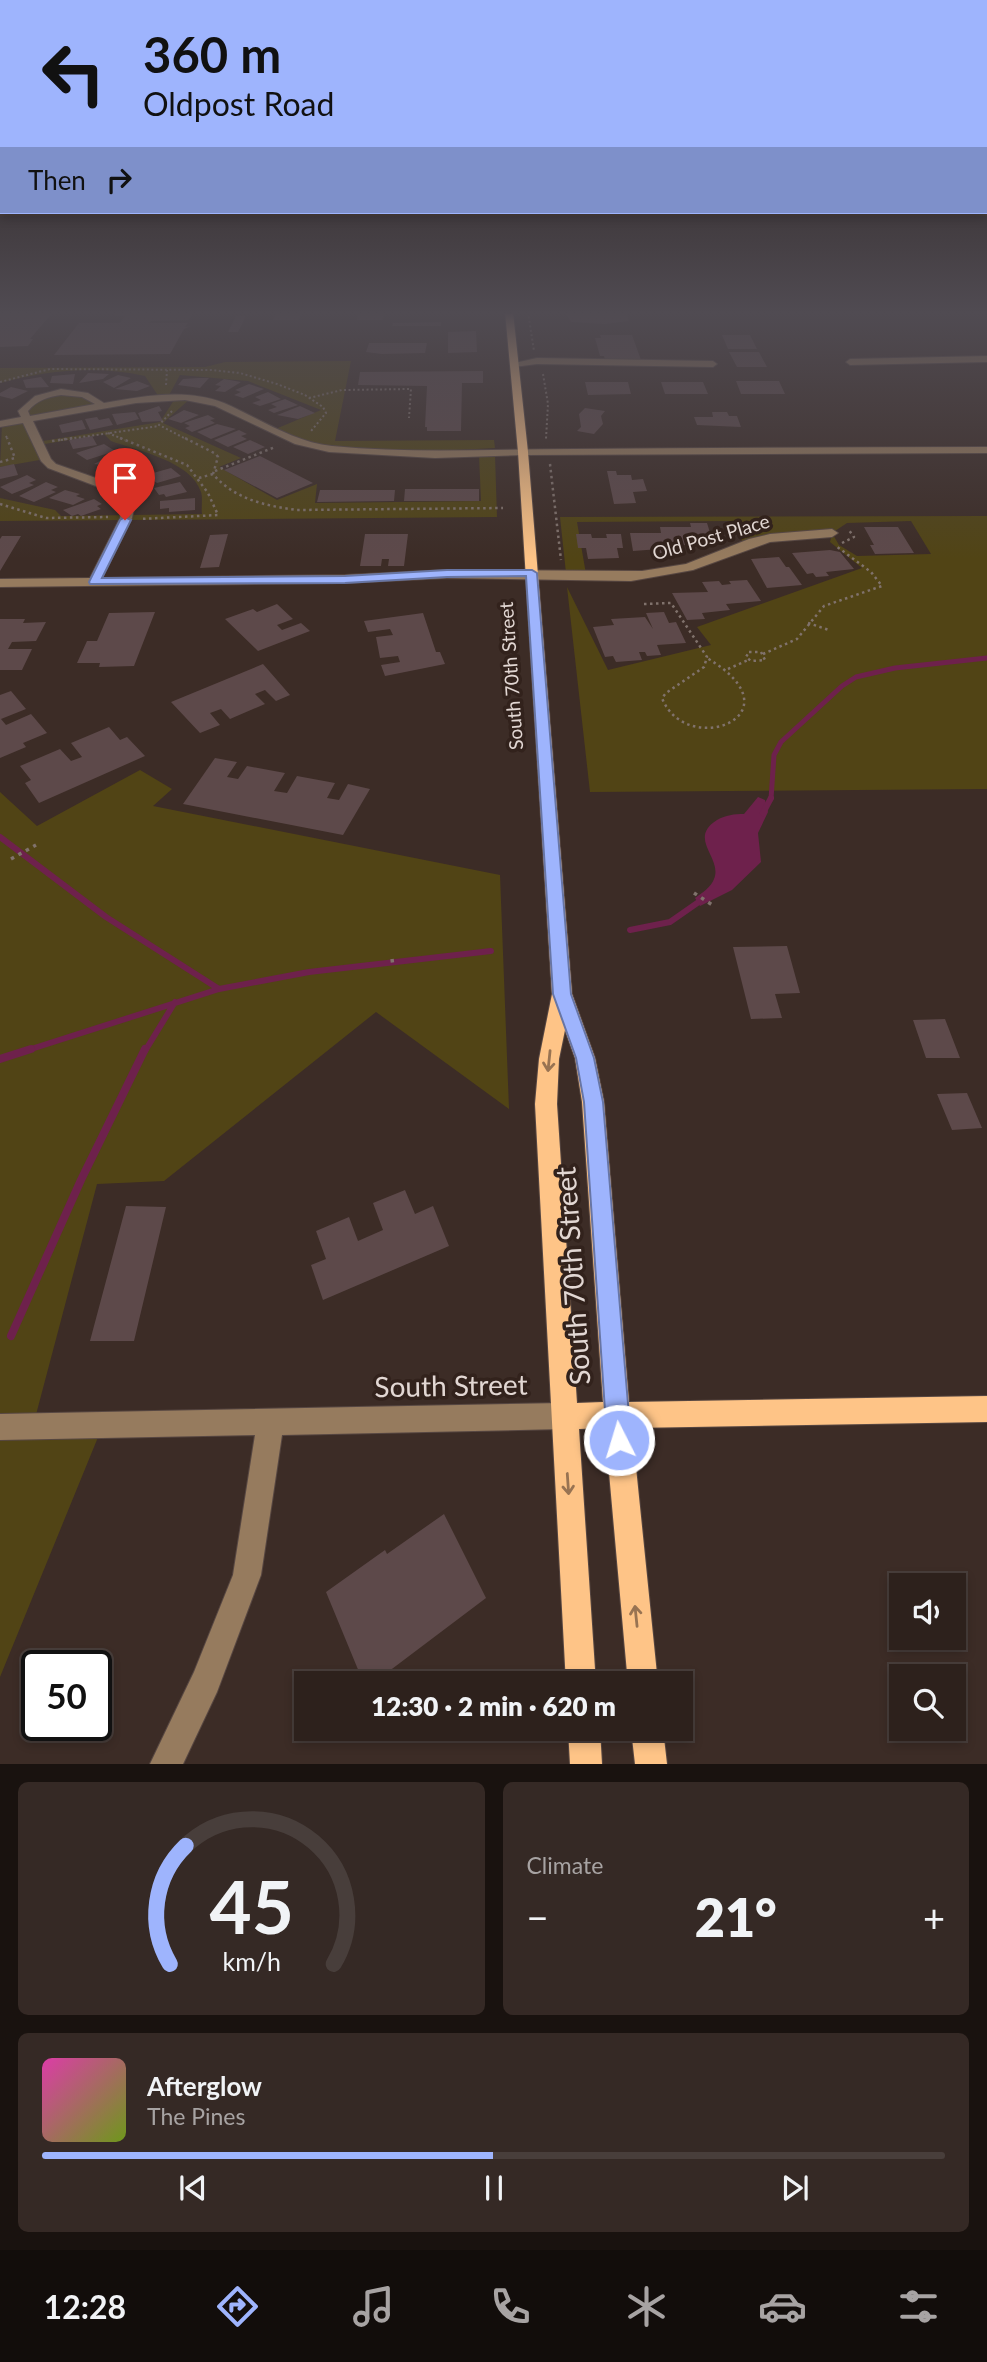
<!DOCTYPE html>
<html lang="en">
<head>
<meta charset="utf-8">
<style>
  :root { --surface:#2d211c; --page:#352925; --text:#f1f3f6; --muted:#a7a3a3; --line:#483e3b; --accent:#9eb4fd }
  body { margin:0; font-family:Lato,sans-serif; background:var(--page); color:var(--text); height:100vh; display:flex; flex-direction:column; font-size:26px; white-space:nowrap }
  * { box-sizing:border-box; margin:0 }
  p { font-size:23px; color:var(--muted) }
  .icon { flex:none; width:38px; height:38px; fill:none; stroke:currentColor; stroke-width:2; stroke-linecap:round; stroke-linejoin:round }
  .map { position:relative; height:1764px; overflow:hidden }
  .details { display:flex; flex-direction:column; gap:18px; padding:18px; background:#19120f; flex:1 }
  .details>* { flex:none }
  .top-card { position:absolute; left:0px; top:0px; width:987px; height:214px; box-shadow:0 4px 10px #0003,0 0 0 2px var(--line); background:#9eb4fd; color:#111; overflow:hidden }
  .controls { position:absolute; left:889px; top:1573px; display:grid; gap:14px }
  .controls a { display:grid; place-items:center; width:77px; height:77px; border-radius:0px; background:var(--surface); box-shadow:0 4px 10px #0003,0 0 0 2px var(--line); font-size:35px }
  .speed { position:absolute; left:21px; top:1650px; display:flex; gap:14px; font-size:35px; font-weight:700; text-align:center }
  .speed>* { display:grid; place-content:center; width:91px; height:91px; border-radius:50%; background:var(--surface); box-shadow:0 4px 10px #0003,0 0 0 2px var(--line); line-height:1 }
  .speed .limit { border:4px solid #111; border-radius:10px; background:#fff; color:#111 }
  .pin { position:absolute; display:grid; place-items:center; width:60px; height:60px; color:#fff; margin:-72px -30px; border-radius:50% 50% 50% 0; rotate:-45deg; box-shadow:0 0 7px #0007 }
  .pin .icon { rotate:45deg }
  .me { position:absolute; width:77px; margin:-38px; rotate:355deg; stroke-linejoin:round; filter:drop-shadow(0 0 5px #0008) }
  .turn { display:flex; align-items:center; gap:24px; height:147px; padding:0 28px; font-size:32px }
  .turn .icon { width:91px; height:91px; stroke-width:2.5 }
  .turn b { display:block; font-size:49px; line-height:60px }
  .then { display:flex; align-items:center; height:66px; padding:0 28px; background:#0003; gap:14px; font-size:26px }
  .big { font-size:52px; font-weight:800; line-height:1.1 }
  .details .tile { flex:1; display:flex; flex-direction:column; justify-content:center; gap:10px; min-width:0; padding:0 24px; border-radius:10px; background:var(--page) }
  .details .dial { align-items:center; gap:0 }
  .dial svg { height:182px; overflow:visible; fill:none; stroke:var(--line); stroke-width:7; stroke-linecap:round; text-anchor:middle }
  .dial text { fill:var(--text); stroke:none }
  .song { display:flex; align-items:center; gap:21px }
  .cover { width:84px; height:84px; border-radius:10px; background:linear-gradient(135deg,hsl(320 70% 55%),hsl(80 70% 35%)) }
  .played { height:7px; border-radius:4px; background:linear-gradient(90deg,var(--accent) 50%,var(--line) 50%) }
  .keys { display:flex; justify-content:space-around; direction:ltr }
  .heat { display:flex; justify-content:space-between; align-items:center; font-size:38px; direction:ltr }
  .details .tiles { flex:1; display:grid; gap:18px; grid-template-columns:1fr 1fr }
  .tile:last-child { grid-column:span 2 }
  .trip { position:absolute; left:294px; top:1671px; width:399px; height:70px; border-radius:0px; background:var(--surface); box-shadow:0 4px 10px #0003,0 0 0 2px var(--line); font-weight:800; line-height:70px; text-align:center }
  .dock { display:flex; height:112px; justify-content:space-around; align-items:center; background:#120d0b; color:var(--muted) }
  .dock .icon { width:49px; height:49px }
  .dock .current { color:var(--accent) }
  .dock b { font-size:32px; color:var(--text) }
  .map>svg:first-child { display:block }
  .green { fill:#514415; fill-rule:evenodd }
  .water { fill:#6e214c }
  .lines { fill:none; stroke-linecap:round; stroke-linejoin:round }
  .stream-far2 { stroke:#6e214c; stroke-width:5 }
  .stream-far1 { stroke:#6e214c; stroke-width:6 }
  .stream { stroke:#6e214c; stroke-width:8 }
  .building { fill:#5d494a }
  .minor-casing { stroke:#574742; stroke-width:2 }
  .major-casing { stroke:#574742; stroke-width:2 }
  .path-far2 { stroke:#80726c; stroke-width:2; stroke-dasharray:2 2.5; stroke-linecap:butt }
  .path-far1 { stroke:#80726c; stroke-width:2.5; stroke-dasharray:2.5 3.5; stroke-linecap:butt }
  .path { stroke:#80726c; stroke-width:3.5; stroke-dasharray:3.5 5; stroke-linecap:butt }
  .minor { fill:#967b5e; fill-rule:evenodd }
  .major { fill:#fec487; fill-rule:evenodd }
  .oneway { stroke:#987352 }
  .route { fill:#9eb4fd; stroke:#6775a4; stroke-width:2 }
  .labels { text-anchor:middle; stroke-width:7; stroke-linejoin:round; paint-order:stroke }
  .far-street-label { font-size:19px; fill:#e2d7d3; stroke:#32221c }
  .near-street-label { font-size:28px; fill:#e2d7d3; stroke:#32221c }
</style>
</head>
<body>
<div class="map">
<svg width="987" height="1764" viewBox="0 0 987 1764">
  <rect width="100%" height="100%" fill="#3c2c26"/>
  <!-- green -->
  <path class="green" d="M351,361l-16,80 159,-1 1,8 -94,5 -72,-4 -56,-19 48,-20 -73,-29 -68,-6 -12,22h-9l-14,-21c-49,-11 -97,-6 -145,7v-15l205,-1 20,-5z
    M54,394l36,1 12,11 -75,13 10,23 123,-20 16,-25 15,1 -28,25 78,35 -22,9 58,33 40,-16 -2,19 166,-2 -2,-46h16l2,62 -497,4v-23l55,12 6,6 141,-2c-1,-6 1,-16 -1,-22 -10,-31 -63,-41 -90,-51l-7,-7 -65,11 6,14 -45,8 2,-43 24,-5 -2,-10z
    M987,516v273l-397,3 -23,-205 41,83 103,-25 -14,-18 165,-59 -32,-26 2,-8 -43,2 -45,10 -10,-25 -157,1 9,52 -20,-1 -6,-56zM911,521l20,33 -74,2 -18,-11 -7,-12 15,-10z
    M140,770l32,19 -19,17 347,69 9,234 -133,-97 -212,169 -67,3 -64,242 70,-1 -103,252v-885l37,34z"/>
  <!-- water -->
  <path class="water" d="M758,797l7,3 3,12 -10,21 3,29 -29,28 -32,16 -5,-8c7,-5 16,-11 19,-19 9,-21 -27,-40 3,-59 9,-5 17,-6 27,-6z"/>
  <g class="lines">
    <!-- stream-far2 -->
    <path class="stream-far2" d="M771,799l3,-44 7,-13 61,-56 14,-9 39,-9 92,-10"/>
    <!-- stream-far1 -->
    <path class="stream-far1" d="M763,813l8,-15
      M0,837l106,80 113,72
      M630,930l40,-8 33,-23
      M25,1051l194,-62 90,-17 182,-21
      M145,1051l30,-49"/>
    <!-- stream -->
    <path class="stream" d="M0,1059l31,-10
      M11,1336l70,-156 64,-131"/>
  </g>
  <!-- building -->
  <path class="building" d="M0,312h53l-23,27h3l-5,7 -28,1z
    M117,312l76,1 -4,7 -38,1 -2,2h39l-3,4 6,-1 -7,3 -14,25 -116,1 25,-32h41l5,-7h-11z
    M276,312h26l-3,8h-26z
    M358,312h26l-1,8h-26z
    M565,312h61l3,9 -24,3 -34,-2z
    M236,316h10l-8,16h-10z
    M441,322v4h-49l1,-3z
    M476,331l1,21 -29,1v-21z
    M600,335h32l9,25h-36l-1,-4h-4l-5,-18h6z
    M722,335h28l7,14h-29z
    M369,343h58l-2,10 -43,1 -16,-2z
    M729,352h30l8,15h-30z
    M483,371v12h-21l-1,48h-34v-4h-2l2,-41 -69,-1 2,-13z
    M88,373l21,1 -6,5 -24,4z
    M75,374l-2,10 -23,-1 2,-7z
    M118,375l13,3 -17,10 -11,-6z
    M41,377l8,10 -23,1 -3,-8z
    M198,378h11l-9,10 -22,-3 5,-6z
    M224,379l17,3 -16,10 -10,-1 6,-5 -6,-1z
    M137,381l13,5 -13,5 -22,-2z
    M736,381h43l6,13h-44z
    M585,382h43l3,12 -43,1z
    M661,382h42l5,12h-43z
    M249,384l15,5 -21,9 -9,-3 7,-3 -6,-2z
    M11,387l17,4 -16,8 -12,-3v-3z
    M268,392l13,7 -21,7 -8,-3 9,-3 -6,-3z
    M285,399l13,6 -24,8 -6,-3 9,-3 -6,-3z
    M159,406l3,5 -4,1 5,9 -21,1 -4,-9z
    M300,406l15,7 -17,6 -21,-4z
    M585,408l20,3 -4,5 2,8 -9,10 -17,-3 4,-4 -2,-13z
    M184,410l15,5 -18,8 -13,-4z
    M135,412l4,7 -22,6 -5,-11z
    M712,412h15l2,4h8l4,11 -44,-2 -3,-8h19z
    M208,415l7,4 -5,1 5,3 -23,9 -7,-4 5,-2 -6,-3z
    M97,417l2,3 10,-2 4,7 -23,5 -5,-11z
    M82,420l4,9 -24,4 -3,-8z
    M217,424l19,5 -25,10 -14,-7z
    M239,430l8,4 -6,2 6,3 -19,8 -14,-7z
    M92,436l5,9 -24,4 -4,-9z
    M250,440l15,7 -17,7 -15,-7z
    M104,444l11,7 -28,9 -11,-7z
    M115,453l19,5 -16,9 -24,-3z
    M260,456l53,27 -36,15 -53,-28z
    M133,461l19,5 -14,8 -23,-3z
    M14,464l4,11 -18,4v-12z
    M171,468l10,8 -24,7 -3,-2 -7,2 -8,-6z
    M607,471h9l1,4h14l1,5 11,-1 4,12 -14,1 3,11 -22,1z
    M27,475l9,5 -7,3 5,2 -22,9 -12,-7z
    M46,482l12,5 -7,3 5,2 -22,10 -15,-6z
    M180,482l7,10 -21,5 -2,-3 -5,1 -5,-7z
    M405,489h74v12h-75z
    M65,490l15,4 -4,2 9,3 -12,6 -24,-7z
    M320,490h75l-1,11 -77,1z
    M195,498v12l-26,2v-4l-9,1v-8z
    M94,499l8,5 -5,2 4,3 -20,7 -3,-2 -6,2 -9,-6z
    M690,523h17l5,16h-5l2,6h-33l2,8h-18v-4l-27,2 -3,-18h31l-1,-6h31z
    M864,527h34l16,26 -39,1 -5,-9h4z
    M228,534l-9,33 -19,1 10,-33z
    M365,534h43l-4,32h-16l1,-7h-7l-1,7h-21z
    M576,534h15l1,4h15l-1,-4h15l2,14h-6l2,10 -31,1 -2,-11h-8z
    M2,536h19l-21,35v-32z
    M830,550l10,2 14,17 -28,3 3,4 -13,1 -3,-4 -6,1 -15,-21z
    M779,557l7,10h3l13,18 -35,3 -16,-29z
    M747,580l14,21 -35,3 4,6 -28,3 3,6 -18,1 -15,-27 36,-1 -6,-10 17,-1 3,4 9,-1 -2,-3z
    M277,604l16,15 -16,6 5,5 19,-7 9,8 -52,20 -33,-32 28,-10 4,3z
    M155,612l-21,54 -35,1 1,-4h-23l10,-22h10l12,-28z
    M664,612l5,11 7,-1 10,21 -29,2 4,10 -14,1 -2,-4h-6l3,8 -26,2 -3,-6 -8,1 -12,-30 21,-2 -3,-6 34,-2 8,12 -7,-16z
    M423,613l13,39h4l5,12 -60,12 -4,-11 19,-3 -2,-6 -18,2 -4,-21 17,-2 -3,-6 -22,3 -4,-11z
    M0,619h25l-2,4 23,-1 -10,19 -24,1 -4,7h24l-10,21h-22z
    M263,664l27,31 -14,6 -11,-11 -10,4 10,10 -35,15 -9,-10 -11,4 10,12 -20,8 -29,-31z
    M11,691l15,18 -25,10 5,6 25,-11 16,19 -24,10 3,4 -26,11v-63z
    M109,727l11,13 7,-3 18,19 -106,47 -14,-20 6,-3 -11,-14 40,-17 11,12 11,-4 -11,-14z
    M215,758l22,4 -10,15 11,2 9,-13 38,7 -11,18 13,2 10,-17 38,7 -8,15 12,2 9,-16 22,5 -27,46 -160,-31z
    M787,946l13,47 -25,1 7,24 -31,1 -18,-72z
    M945,1019l15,39h-34l-13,-38z
    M967,1093l15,35 -30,2 -15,-36z
    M405,1190l10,24 18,-8 16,40 -126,54 -12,-35 15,-6 -10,-28 33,-14 9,24 25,-11 -10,-27z
    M126,1206l40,1 -32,134h-44z
    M444,1514l42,84 -114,86h-8l-38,-92 59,-42 2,4z"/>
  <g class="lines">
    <defs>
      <path id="minor" d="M987,356v6l-137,3 -4,-3 4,-3z
        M537,358l176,3 4,3 -4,3 -176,-3 -23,3 -4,-3z
        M61,389l27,4 16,10c39,-7 83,-15 120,0 35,15 69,39 108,43 81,8 161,3 243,3 137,-1 275,-2 412,-2v6l-464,2 -88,3 -106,-6 -34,-8 -80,-38 -30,-6 -49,3 -103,18 18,38 5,5 60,21 9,5 10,14 -3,14 -30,60 243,-3 102,-5 195,1 44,-7 63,-25 21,-5 62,-5 6,4 -6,4 -62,5 -77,28 -62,11 -184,-3 -102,5 -345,4v-8l90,-1 30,-60 3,-14 -6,-10 -69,-26 -7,-7 -18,-38 -23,4v-6l21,-4 -3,-6 17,-15zM61,395l21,2 13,7 -65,12 -2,-5c9,-11 20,-14 33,-16z
        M563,1403l9,4 4,9 -4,9 -9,4 -281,6 -21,140 -44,117 -34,72h-33l44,-92 39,-97 22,-140 -255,5v-26z"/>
      <path id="major" d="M505,312h8l15,140 44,542 23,64 9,44 25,300 358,-6v26l-355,6 26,256h-30l-23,-256 -26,1 17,255h-30l-31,-580 4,-45 13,-65 -34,-542zM565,1030l10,28 7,44 21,300 -26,1 -20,-299 2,-45z
        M568,1729h32l2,35h-32z
        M631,1729h32l4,35h-32z"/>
    </defs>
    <!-- minor casing -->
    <use href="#minor" class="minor-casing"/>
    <!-- major casing -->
    <use href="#major" class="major-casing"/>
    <!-- path-far2 -->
    <path class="path-far2" d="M528,312l6,39
      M543,374l5,30 -2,35
      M0,382l50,-13 161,1 29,3 37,11 28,11 18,12 3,6 -15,18
      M166,385l1,-15
      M309,398l33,-8 69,-1 -2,29
      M172,411l-13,14 29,15
      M108,433l17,7
      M6,436l2,4
      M61,440l98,-14"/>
    <!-- path-far1 -->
    <path class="path-far1" d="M120,438l67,27 21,28 10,22 -78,4
      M185,438l31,16 2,3 -5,17c21,25 53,32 84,36l206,-2
      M52,441l21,-3
      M0,462l15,-4 -8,-20
      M550,464l11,96
      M215,471l60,-24
      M199,478l14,-4
      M0,504l46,14 62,-1
      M842,543l12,-6 -6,-8
      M644,604l27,-1 36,54 -3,10 -38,26 -4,5c24,62 141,17 45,-40
      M808,623l21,7
      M749,652h12l4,8 -14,1 -5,-4z
      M763,654l34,-15 27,-33 58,-20 -11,-14 -35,-26
      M728,669l20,-9"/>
    <!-- path -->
    <path class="path" d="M11,859l25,-14
      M694,893l20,13
      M392,959l1,7"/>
    <!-- minor -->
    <use href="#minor" class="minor"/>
    <!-- major -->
    <use href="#major" class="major"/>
  </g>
  <!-- one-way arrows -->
  <defs><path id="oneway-shaft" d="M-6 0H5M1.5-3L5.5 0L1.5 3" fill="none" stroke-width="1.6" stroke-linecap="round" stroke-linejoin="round" transform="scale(1.75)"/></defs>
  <g class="oneway">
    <use href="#oneway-shaft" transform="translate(549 1061) rotate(96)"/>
    <use href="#oneway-shaft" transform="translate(568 1484) rotate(86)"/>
    <use href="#oneway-shaft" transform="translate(636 1616) rotate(-96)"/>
  </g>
  <!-- sky -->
  <linearGradient id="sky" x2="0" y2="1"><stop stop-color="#211815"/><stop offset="0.56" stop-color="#504b52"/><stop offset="1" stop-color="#504b52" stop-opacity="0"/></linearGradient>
  <rect width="987" height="559" fill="url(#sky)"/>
  <!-- route -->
  <path class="route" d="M125,517l6,3 -29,58 243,-2 102,-6h85l5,3 34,421 23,64 9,44 28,338 -3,8 -9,4 -8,-4 -4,-8 -23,-338 -8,-44 -23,-64 -27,-418 -79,1 -102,6 -255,1 -1,-2 31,-62z"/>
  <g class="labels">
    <!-- far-street labels -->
    <g class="far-street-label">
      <text transform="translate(711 537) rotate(-16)" y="7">Old Post Place</text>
      <text transform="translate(511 676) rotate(-94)" y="7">South 70th Street</text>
    </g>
    <!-- near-street labels -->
    <g class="near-street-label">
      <text transform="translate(573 1276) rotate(-94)" y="10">South 70th Street</text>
      <text transform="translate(451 1386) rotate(-1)" y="10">South Street</text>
    </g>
  </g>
</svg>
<div class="controls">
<a><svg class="icon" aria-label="sound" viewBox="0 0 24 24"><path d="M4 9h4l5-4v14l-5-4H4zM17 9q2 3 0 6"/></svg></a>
<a><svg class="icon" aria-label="search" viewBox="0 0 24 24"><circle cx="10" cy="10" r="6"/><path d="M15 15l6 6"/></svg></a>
</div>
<div class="speed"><div class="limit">50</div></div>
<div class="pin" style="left:125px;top:520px;background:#d93025"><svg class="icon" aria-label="arrive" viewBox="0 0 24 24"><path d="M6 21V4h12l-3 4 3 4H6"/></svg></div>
<svg class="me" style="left:619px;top:1440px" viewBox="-20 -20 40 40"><circle r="17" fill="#9eb4fd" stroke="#fff" stroke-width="3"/><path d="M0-11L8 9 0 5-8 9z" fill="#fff"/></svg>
<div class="trip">12:30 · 2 min · 620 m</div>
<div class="top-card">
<div class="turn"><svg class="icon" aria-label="left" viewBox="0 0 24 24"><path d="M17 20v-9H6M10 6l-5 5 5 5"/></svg><div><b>360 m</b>Oldpost Road</div></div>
<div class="then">Then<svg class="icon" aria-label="right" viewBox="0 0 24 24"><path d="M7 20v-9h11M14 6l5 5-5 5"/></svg></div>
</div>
</div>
<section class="details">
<div class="tiles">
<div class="tile dial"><svg viewBox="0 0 100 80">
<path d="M14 69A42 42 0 1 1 86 69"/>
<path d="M14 69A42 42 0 0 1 21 17" stroke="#9eb4fd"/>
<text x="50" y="56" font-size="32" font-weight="700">45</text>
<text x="50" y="72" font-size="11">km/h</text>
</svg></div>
<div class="tile"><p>Climate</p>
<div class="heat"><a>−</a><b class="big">21°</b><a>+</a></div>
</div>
<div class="tile">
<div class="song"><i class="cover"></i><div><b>Afterglow</b><p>The Pines</p></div></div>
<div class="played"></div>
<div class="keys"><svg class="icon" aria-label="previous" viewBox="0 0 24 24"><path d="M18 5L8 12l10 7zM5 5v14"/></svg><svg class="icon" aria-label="pause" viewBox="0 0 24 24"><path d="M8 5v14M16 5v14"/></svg><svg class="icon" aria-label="next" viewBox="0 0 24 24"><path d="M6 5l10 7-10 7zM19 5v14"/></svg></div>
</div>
</div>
</section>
<nav class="dock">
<b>12:28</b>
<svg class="icon current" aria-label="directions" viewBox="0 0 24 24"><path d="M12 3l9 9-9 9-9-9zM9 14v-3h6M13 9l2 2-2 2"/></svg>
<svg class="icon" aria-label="music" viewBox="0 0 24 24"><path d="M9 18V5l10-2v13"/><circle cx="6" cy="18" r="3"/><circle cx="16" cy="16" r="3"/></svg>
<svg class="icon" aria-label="phone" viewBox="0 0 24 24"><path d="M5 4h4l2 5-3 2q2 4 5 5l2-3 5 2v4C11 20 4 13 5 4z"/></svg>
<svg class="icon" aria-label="climate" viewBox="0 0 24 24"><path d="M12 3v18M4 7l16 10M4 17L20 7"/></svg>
<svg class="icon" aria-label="car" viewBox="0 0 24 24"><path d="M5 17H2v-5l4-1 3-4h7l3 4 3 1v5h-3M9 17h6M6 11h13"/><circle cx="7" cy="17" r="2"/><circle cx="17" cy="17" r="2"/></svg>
<svg class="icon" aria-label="filters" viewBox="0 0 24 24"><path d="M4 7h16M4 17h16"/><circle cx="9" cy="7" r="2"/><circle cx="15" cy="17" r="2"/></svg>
</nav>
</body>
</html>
